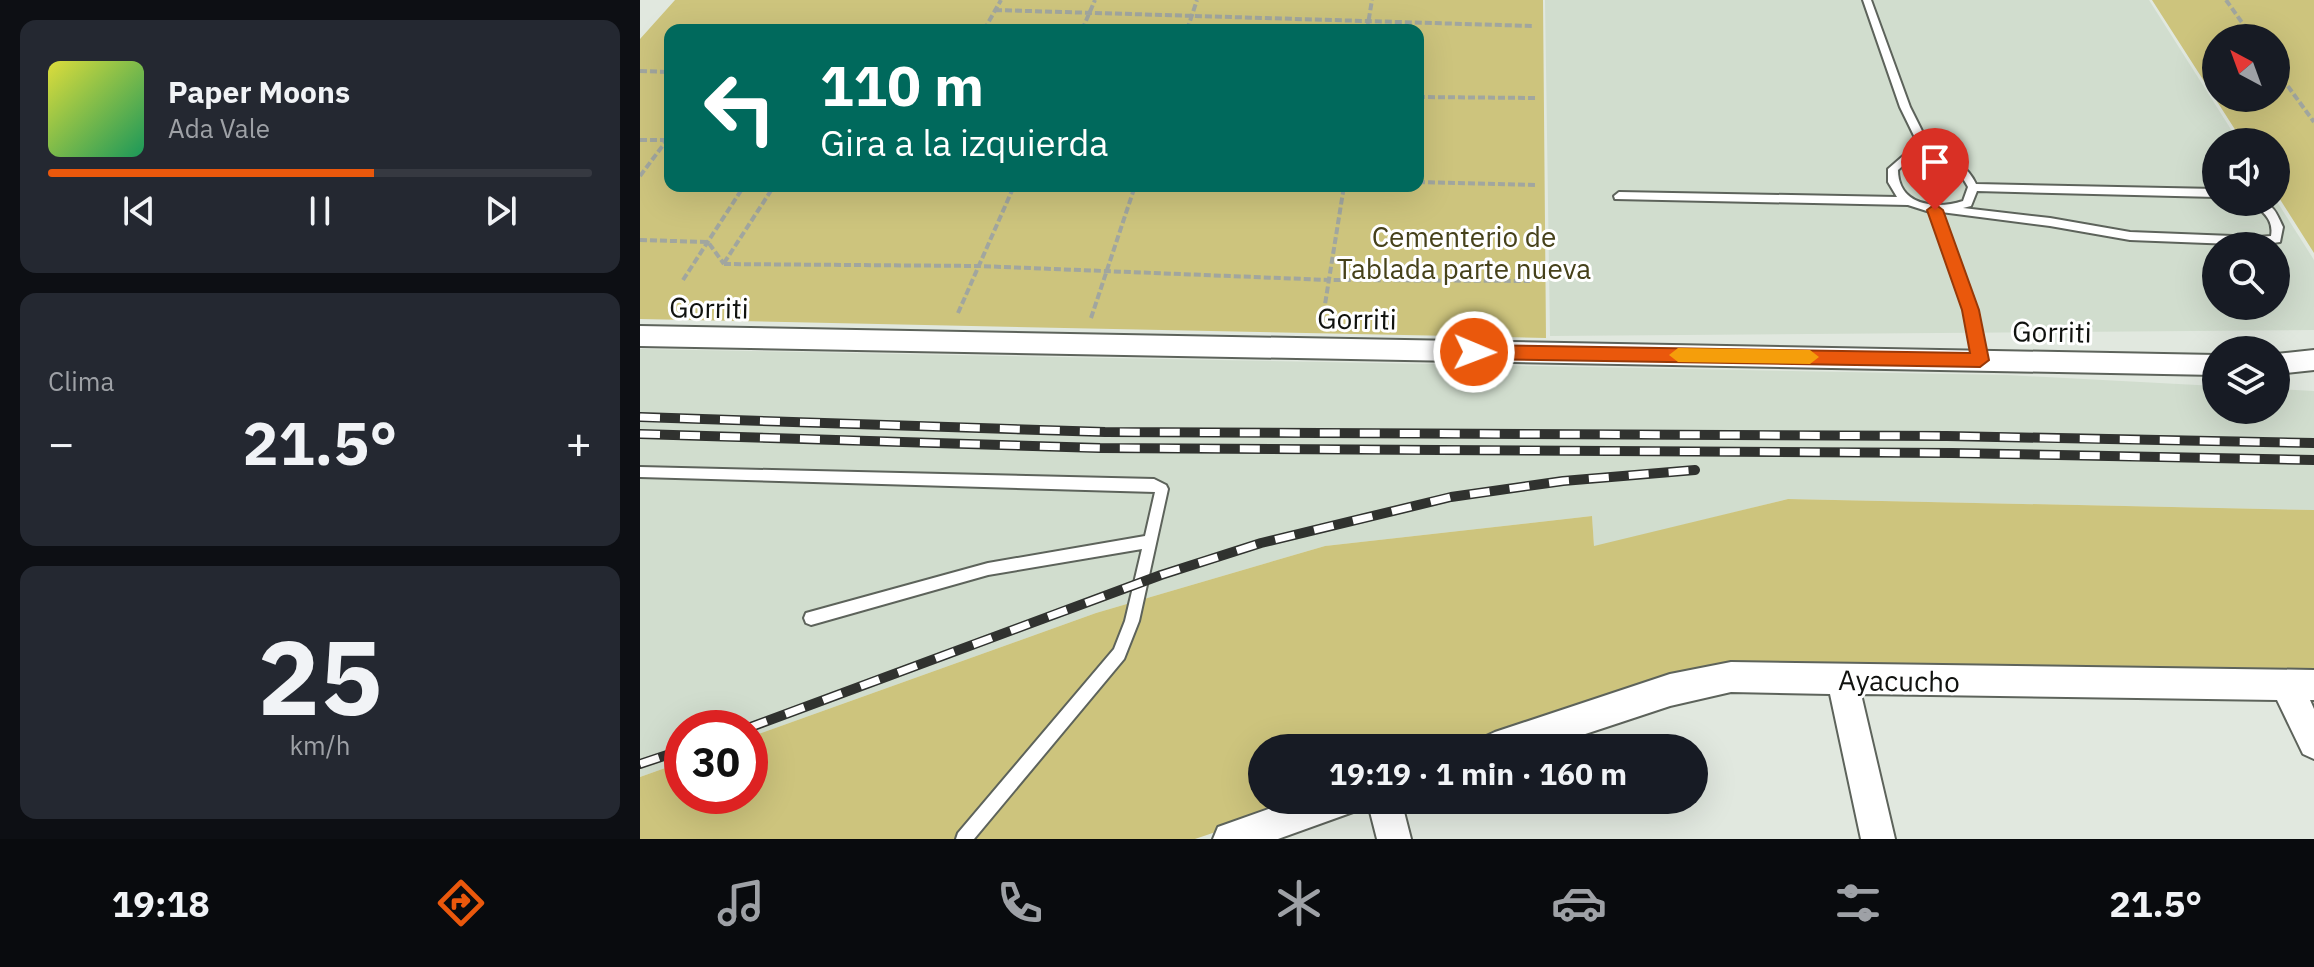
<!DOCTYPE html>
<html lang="es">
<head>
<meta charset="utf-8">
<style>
  :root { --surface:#171b24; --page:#242831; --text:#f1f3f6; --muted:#9ea1a6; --line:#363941; --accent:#ea580c }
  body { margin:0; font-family:"IBM Plex Sans",sans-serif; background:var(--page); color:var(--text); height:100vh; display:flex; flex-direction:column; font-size:30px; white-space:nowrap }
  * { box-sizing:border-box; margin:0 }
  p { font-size:26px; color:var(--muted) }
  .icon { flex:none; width:44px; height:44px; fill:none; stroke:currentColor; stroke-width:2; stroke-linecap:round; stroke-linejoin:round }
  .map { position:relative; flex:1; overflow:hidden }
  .side { display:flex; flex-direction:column; gap:20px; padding:20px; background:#0d0f14; width:640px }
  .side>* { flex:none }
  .top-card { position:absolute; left:24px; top:24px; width:760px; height:168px; border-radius:16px; box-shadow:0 8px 32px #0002; background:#00695c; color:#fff; overflow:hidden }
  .needle { width:52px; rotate:319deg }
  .buttons { position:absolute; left:1562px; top:24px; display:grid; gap:16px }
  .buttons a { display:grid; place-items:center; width:88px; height:88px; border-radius:50%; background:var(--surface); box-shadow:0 8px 32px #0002; font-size:40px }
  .speed { position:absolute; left:24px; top:710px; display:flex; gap:16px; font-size:40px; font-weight:700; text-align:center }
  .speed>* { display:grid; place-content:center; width:104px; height:104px; border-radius:50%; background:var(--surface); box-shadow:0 8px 32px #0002; line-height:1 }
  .speed .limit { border:12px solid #d22; background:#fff; color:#111 }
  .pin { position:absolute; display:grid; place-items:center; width:68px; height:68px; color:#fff; margin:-82px -34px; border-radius:50% 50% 50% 0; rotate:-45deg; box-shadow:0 0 8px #0007 }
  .pin .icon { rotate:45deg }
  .me { position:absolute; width:88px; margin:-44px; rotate:91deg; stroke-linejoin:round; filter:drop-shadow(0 0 6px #0008) }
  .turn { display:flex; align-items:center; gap:28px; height:168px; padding:0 24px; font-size:36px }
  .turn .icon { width:104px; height:104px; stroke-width:2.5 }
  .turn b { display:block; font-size:56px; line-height:68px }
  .big { font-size:60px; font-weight:700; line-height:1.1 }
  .side .card { flex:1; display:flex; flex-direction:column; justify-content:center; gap:12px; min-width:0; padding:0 28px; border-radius:16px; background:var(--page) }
  .side .dial { align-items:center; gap:0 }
  .dial b { font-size:104px; line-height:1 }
  .song { display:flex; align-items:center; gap:24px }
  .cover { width:96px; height:96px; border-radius:12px; background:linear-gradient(135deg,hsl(60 70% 55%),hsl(150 70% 35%)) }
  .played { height:8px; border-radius:4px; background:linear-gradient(90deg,var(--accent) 60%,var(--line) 60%) }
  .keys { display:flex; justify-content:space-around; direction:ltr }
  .heat { display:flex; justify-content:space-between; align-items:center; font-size:44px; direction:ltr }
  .trip { position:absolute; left:608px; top:734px; width:460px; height:80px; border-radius:40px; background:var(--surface); box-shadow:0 8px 32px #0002; font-weight:700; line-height:80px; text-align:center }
  .tabs { display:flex; height:128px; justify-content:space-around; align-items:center; background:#090b0e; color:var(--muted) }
  .tabs .icon { width:56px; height:56px }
  .tabs .active { color:var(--accent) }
  .tabs b { font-size:36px; color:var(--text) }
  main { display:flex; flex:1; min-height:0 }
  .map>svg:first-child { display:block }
  .built { fill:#d1ddce; fill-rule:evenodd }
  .green { fill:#cdc47d; fill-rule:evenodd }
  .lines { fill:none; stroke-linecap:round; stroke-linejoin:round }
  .service-casing { stroke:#5d635b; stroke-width:4 }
  .minor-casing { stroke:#5d635b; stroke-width:4 }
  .path { stroke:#a1a69f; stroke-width:4; stroke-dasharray:7 3; stroke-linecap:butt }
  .service { fill:#fff; fill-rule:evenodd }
  .minor { fill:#fff; fill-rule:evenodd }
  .rail-casing { stroke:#30322f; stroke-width:10 }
  .rail { stroke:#fff; stroke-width:7; stroke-dasharray:20; stroke-linecap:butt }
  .route { fill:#ea580c; stroke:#983908; stroke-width:2 }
  .slow { fill:#f59e0b }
  .labels { text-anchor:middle; stroke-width:6; stroke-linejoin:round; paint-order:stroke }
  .park-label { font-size:28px; fill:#46411a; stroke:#fff }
  .street-label { font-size:28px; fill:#10120f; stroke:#fff }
</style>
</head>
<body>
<main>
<section class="side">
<div class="card">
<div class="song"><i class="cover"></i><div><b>Paper Moons</b><p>Ada Vale</p></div></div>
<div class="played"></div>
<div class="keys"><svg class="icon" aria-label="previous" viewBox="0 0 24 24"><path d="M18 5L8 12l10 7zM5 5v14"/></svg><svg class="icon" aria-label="pause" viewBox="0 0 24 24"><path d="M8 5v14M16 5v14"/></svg><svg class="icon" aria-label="next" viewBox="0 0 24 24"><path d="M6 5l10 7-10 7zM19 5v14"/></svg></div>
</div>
<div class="card"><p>Clima</p>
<div class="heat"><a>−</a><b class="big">21.5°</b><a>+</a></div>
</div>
<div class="card dial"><b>25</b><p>km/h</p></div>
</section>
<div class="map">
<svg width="1674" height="839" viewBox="0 0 1674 839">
  <rect width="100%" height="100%" fill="#e1e8df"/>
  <!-- built -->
  <path class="built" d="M905,0h604l90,142h-23v60l60,-2 38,60v70l-764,6zM1576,246h60v60h-60z
    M0,349l1368,26 208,11v24h60v-21l38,2v119l-526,-11 -194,48 -2,-31 -267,30 -229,67 -346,124v-9h-68v34l-42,15z"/>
  <!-- green -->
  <path class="green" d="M35,0h868l3,338 -906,-19v-280zM30,30h748v156h-748z
    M1512,0h162v253l-38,-60v-51h-33zM1576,38h60v60h-60z
    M1148,499l526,11v167h-638l-210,71h-204v52h49l-116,39h-555v-62l42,-15v34h68v-59l346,-124 229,-67 267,-30 2,30z"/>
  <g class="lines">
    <defs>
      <path id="service" d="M1223,0h8l39,107 23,46c19,5 34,12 43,31l240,5v8l-239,-6 -6,15 -8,2 87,10 80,14 128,5 13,-1c3,-17 -8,-23 -18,-34 20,0 22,8 30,25l-3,15 -22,3 -128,-5 -80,-14 -109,-14 36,98 9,50 -6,5 -6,-5 -9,-50 -35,-98 -22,-7 -293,-6 -1,-3 5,-4 278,5 -9,-15v-13l15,-13 19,-4 -22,-45zM1277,158c22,2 41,8 51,29l-5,14c-28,9 -65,4 -65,-31l11,-10z
        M0,467l514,12 12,6 2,4 -29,132 -15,38 -150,180h-18l2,-6 156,-184 11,-28 17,-72 -154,26 -177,50 -5,-2 -2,-5 2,-5 182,-50 157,-27 10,-44 -515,-15z"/>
      <path id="minor" d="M0,326l1576,29v20l-1576,-29z
        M1674,350v20l-38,4v-20z
        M1091,662l583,8v30h-4l4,9v50l-11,-5 -26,-54 -416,-6 34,145h-34l-31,-145 -99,-2 -61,14 -127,42h-64l5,-11 11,-5 175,-58z
        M654,800h64l-5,12 -75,27h-65l5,-12z
        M727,800h34l10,39h-34z"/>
    </defs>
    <!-- service casing -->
    <use href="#service" class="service-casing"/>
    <!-- minor casing -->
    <use href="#minor" class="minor-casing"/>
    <!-- path -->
    <path class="path" d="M1586,0l27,38
      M355,10l538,16
      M344,30l17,-30
      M442,30l13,-30
      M547,30l10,-30
      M727,30l5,-30
      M1636,70l38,52
      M0,71l30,1
      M778,97l119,1
      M0,140h29
      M0,176l30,-40
      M778,182l117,3
      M0,240l68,2 16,22
      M84,263l50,-77
      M84,264l255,2 350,14 201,1
      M43,280l61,-94
      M318,313l56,-127
      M451,318l44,-132
      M682,323l22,-137"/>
    <!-- service -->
    <use href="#service" class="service"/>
    <!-- minor -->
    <use href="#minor" class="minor"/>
    <defs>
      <path id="rail" d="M0,417l465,15 842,4 367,7
        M0,434l460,14 852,5 362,7
        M108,728l413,-153 100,-32 190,-46 112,-16 132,-11
        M0,764l42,-14"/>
    </defs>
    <!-- rail casing -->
    <use href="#rail" class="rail-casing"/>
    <!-- rail -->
    <use href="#rail" class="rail"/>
  </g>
  <!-- route -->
  <path class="route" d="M1295,204l8,6 36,100 10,50 -9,7 -506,-8 -9,-7 9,-7 496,8 -8,-43 -35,-100z"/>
  <!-- slow -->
  <path class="slow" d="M1038,348l132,2 9,7 -9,7 -132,-2 -9,-7z"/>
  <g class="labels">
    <!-- park labels -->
    <g class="park-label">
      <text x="824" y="247">Cementerio de<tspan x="824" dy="32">Tablada parte nueva</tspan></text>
    </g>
    <!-- street labels -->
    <g class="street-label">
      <text transform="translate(69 308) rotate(1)" y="10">Gorriti</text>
      <text transform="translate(717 319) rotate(1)" y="10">Gorriti</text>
      <text transform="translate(1412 332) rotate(1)" y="10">Gorriti</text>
      <text transform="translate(1259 681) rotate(1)" y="10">Ayacucho</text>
    </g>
  </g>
</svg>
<div class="buttons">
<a><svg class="needle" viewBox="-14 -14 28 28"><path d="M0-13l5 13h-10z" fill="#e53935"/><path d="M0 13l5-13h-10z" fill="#9ea1a6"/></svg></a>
<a><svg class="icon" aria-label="sound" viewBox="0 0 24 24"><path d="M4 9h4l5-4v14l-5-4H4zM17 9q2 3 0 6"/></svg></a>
<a><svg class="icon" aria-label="search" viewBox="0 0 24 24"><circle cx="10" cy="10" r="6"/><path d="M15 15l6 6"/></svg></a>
<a><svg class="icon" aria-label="layers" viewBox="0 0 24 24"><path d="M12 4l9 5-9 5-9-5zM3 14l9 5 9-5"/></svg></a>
</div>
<div class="speed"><div class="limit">30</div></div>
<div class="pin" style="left:1295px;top:210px;background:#d93025"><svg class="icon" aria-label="arrive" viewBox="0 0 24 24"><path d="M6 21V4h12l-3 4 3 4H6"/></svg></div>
<svg class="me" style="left:834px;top:352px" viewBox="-20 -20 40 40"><circle r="17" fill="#ea580c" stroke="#fff" stroke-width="3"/><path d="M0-11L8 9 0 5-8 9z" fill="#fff"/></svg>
<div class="trip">19:19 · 1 min · 160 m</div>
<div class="top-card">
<div class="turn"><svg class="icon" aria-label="left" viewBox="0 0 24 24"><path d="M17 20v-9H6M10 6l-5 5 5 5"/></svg><div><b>110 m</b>Gira a la izquierda</div></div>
</div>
</div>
</main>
<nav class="tabs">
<b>19:18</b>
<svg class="icon active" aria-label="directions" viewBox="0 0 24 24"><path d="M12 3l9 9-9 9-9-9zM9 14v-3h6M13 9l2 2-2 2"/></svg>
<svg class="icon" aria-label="music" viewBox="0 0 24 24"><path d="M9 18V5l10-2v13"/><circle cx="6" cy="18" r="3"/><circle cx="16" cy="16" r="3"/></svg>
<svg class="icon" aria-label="phone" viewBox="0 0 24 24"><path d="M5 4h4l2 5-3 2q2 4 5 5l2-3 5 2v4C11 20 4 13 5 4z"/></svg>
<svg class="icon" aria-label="climate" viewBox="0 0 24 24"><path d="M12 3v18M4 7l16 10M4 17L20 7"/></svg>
<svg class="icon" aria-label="car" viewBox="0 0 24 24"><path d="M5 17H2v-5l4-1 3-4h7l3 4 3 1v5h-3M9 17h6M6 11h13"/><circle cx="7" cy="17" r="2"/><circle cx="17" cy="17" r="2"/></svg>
<svg class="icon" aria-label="filters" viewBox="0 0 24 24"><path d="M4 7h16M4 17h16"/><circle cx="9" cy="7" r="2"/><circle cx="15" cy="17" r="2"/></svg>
<b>21.5°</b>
</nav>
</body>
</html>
